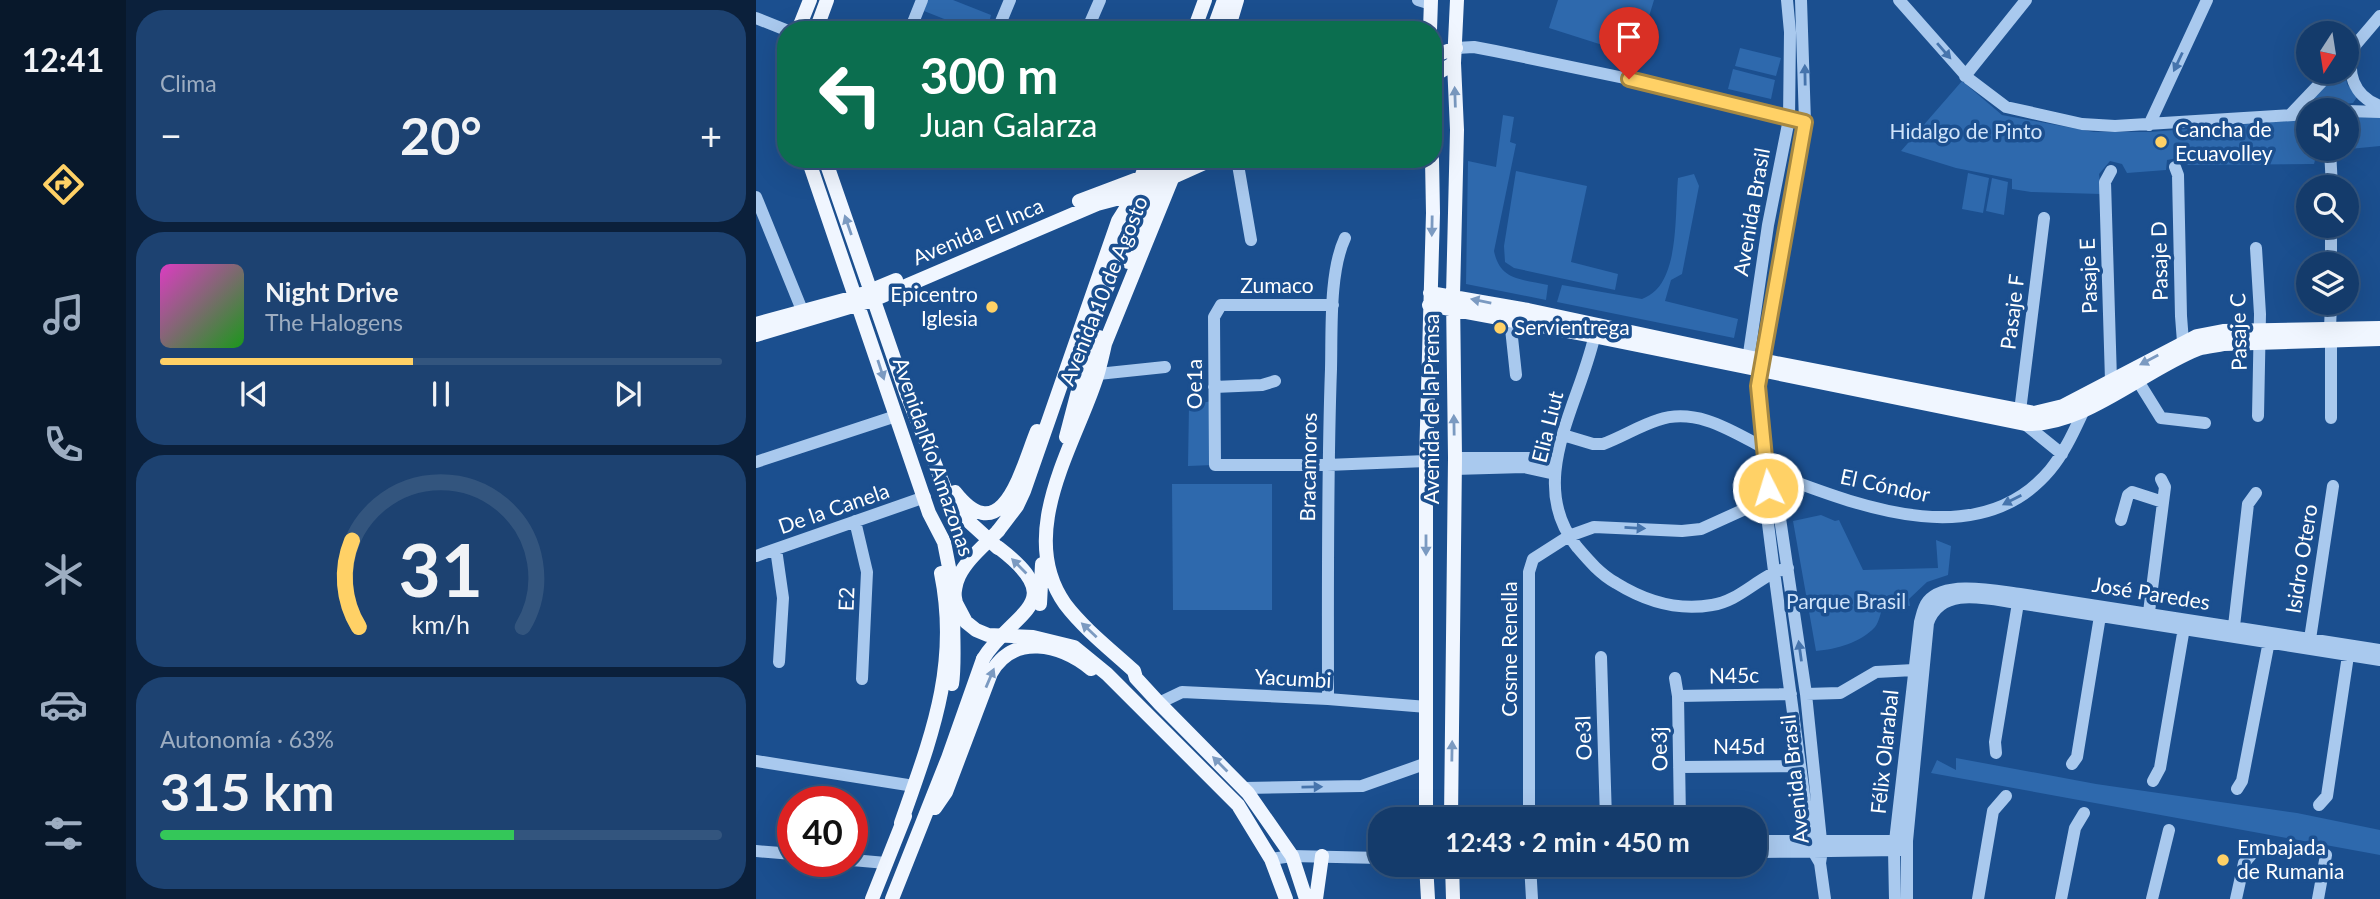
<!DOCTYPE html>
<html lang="es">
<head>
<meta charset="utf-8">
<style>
  :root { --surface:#143b6b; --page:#1d4271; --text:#f1f3f6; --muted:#9dadc1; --line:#33557e; --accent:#ffd166 }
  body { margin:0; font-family:Lato,sans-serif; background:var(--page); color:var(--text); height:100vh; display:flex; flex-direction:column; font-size:26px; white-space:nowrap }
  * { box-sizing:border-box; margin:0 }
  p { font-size:23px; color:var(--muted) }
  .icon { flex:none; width:38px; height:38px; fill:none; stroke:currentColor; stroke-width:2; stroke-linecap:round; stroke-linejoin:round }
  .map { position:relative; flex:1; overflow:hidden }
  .sheet { display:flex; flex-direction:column; gap:10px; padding:10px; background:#0b203b; width:630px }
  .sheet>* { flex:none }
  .top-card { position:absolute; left:21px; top:21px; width:665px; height:147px; border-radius:28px; box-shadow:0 7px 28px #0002,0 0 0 2px var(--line); background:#0b6e4f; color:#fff; overflow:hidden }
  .needle { width:46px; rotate:192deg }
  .controls { position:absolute; left:1540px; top:21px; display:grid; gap:14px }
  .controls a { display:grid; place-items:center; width:63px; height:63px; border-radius:50%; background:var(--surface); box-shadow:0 7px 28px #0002,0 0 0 2px var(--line); font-size:35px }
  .speed { position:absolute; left:21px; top:786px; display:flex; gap:14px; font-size:35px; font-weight:700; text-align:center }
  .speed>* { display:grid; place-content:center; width:91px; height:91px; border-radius:50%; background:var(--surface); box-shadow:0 7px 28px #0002,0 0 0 2px var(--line); line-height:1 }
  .speed .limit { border:10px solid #d22; background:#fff; color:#111 }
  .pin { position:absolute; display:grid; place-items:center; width:60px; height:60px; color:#fff; margin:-72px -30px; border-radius:50% 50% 50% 0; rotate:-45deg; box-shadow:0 0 7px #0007 }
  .pin .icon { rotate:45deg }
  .me { position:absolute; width:77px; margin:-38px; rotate:355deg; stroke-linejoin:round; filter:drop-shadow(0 0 5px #0008) }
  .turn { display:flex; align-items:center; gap:24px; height:147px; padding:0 28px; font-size:32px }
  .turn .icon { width:91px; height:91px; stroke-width:2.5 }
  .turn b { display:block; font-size:49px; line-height:60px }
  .big { font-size:52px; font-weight:700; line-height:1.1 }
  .sheet .card { flex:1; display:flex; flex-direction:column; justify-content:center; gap:10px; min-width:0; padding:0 24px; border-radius:28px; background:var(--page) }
  .sheet .dial { align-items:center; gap:0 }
  .dial svg { height:182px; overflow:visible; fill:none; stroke:var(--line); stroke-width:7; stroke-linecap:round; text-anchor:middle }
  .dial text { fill:var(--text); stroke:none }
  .song { display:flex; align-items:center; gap:21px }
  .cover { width:84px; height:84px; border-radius:10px; background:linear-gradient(135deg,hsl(310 70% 55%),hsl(120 70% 35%)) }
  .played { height:7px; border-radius:4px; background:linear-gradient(90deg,var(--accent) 45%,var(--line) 45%) }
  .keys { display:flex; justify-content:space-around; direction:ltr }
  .heat { display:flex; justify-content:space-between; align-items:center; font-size:38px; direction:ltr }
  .charge { height:10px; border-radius:5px; background:linear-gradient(90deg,#34c759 63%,var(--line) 0) }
  .trip { position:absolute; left:612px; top:807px; width:399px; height:70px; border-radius:28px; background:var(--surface); box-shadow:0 7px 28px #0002,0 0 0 2px var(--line); font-weight:700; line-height:70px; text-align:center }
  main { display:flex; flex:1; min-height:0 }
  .dock { display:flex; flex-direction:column; width:126px; justify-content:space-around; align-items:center; background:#08182b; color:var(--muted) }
  .dock .icon { width:49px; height:49px }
  .dock .on { color:var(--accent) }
  .dock b { font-size:32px; color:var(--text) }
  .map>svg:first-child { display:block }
  .green { fill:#2e69ad }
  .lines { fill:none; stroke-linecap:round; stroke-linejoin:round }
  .minor { stroke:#a9c9ee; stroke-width:12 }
  .major { stroke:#f0f6ff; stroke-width:14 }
  .major-bridge { stroke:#f0f6ff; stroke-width:14 }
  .oneway { fill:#4674ac }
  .oneway2 { fill:#7b9ac1 }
  .route-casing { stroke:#a68842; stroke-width:18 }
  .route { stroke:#ffd166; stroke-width:12 }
  .poi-dot { fill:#ffd166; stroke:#1b4f8f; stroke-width:2.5 }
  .labels { text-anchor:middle; stroke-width:7; stroke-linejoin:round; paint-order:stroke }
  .poi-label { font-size:21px; fill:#fff; stroke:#1b4f8f; text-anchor:start }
  .park-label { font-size:21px; fill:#cfe3fa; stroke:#1b4f8f }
  .street-label { font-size:21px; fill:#fff; stroke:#1b4f8f }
</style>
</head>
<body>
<main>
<nav class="dock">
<b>12:41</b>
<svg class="icon on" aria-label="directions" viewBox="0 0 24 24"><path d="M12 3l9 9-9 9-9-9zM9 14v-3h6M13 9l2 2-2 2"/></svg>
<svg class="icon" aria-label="music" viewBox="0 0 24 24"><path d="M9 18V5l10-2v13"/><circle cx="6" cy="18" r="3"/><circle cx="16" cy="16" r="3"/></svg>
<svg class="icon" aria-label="phone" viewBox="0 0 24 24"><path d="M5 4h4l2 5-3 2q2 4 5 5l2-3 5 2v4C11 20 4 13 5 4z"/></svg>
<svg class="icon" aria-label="climate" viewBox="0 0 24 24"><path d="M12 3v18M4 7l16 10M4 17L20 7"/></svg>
<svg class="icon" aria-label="car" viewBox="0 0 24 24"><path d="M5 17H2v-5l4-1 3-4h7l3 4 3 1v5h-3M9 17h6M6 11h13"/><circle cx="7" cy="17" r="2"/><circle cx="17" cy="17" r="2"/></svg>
<svg class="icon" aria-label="filters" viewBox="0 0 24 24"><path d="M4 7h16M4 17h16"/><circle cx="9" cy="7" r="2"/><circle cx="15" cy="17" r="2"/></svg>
</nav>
<section class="sheet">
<div class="card"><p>Clima</p>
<div class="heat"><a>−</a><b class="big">20°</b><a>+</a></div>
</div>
<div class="card">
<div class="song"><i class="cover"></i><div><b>Night Drive</b><p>The Halogens</p></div></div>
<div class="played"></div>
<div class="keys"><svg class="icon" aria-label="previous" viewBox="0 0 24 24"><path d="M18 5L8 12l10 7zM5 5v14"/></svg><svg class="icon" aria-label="pause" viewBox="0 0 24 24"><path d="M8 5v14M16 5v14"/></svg><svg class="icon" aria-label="next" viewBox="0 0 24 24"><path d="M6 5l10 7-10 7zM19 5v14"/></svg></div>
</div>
<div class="card dial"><svg viewBox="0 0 100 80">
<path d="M14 69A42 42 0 1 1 86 69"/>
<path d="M14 69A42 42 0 0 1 11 31" stroke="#ffd166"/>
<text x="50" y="56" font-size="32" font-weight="700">31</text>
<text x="50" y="72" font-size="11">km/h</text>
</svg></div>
<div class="card"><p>Autonomía · 63%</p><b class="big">315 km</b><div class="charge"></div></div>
</section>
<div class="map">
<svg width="1624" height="899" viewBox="0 0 1624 899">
  <rect width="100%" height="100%" fill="#1b4f8f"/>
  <!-- green -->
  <path class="green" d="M172,0h25l38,15 -2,8 2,7h-19l-48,-19z
    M802,0h96l-17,56 -88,-28z
    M984,48l41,10 -5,18 -41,-10z
    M977,69l42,11 -4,19 -43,-10z
    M1580,72h9l2,12 10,13 -4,6 -40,4 -2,-6z
    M1206,81l40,34 92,17h56l158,-13v30h10l-4,15 -126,1 -10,-7 -11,2 -1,10 -39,3 -5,-9 -12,-3 -11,13 2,20 -70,-2 -19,-3v-10l-56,-11 -55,-17z
    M747,115l11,2 -4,25 6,2 -22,107c6,30 28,28 54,34l-2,15 -80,-16 2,-123 28,6z
    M1591,116h33v30l-41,4 8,-1z
    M760,171l71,15 -16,76 47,12 -3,16 -101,-22 -9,-6 -1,-16z
    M1212,173l21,5 -6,35 -21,-4z
    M938,174l5,12 -17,88 -11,6 -6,21 73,18 -4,19 -177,-36 5,-17 80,14c5,-2 10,-5 14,-9 23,-23 19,-81 22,-112z
    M1236,178l16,4 -4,33 -18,-4z
    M456,401l1,64 -25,1 1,-61z
    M416,484h100v126h-99z
    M1065,515l14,6 4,-1 24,50 75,-2 -2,-28 15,6 -3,29 -21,7 -18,17 1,7 -27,-1c-2,7 -4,17 -8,22 -15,16 -38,22 -59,24l-23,-130z
    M1200,758l140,26 201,29 83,17v25l-449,-82 6,-13 19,10z"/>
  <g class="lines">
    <!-- minor -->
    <path class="minor" d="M662,0l13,4
      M1045,0l4,122 -47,264 10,102 -3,12 9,71 35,261 4,19 7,12
      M1143,0l70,79 37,28 76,17 33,2 193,-12
      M0,18l30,12
      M244,24l10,-24
      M154,30l12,-30
      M331,30l13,-30
      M1599,46c-10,25 -2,50 25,60
      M700,48l18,-1 21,4 134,28 166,41
      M1595,50l29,-34
      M1209,76l61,-76
      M1591,111l33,1
      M1534,115l41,-43
      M1393,125l58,-125
      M1574,150l2,37
      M481,159l14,81
      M1419,167l3,8 3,141 2,26 3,9
      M1355,171l-6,11 6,198
      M0,197l46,113
      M1288,218l-24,193 5,13 37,30
      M1500,248l4,66 -2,102
      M1575,264v-38
      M577,305h-112l-7,12 1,148h112l99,-4
      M754,319l6,56
      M840,329c-13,71 -73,151 -19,218 12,14 23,27 39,36 29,18 62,28 96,22 29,-4 48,-31 76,-37
      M1574,329l1,-26
      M1575,340v78
      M991,367l21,-142 21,-106 1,-87 -3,-32
      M342,374l67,-7
      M1382,381l23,37 44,5
      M458,387l48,-2 13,-4
      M807,435l30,9h10c19,-7 36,-18 55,-24 38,-13 74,11 106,28
      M699,458h75l26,6
      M0,462l140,-46
      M698,469l70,-2 31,7
      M1010,471c86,32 211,86 284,-1 15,-18 24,-39 34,-60
      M1012,488l9,10 29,196 16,156 -2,13 5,36
      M1365,520l7,-25 4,-3 31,10
      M99,521l12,51 -5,107
      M20,549l7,49 -4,64
      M0,556l169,-59
      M1393,612l16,-125 -4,-8
      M1478,626l14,-122 8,-11
      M1554,639l23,-153
      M845,657l5,162
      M919,678l3,18 2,123
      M1050,694l34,-1 36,-21 38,-2
      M922,696l113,-2
      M572,699c0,-110 -1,-220 3,-330 1,-38 -2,-97 14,-131
      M403,703l23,-11 146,7 99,8
      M1240,753l-1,-11 24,-145
      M0,761l158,25
      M1316,764l5,-7 24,-147
      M923,767l121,-1
      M1397,781l7,-13 25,-146
      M488,788l118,-2 65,-23
      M1481,789l5,-8 28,-145
      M1563,805l8,-9 22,-147
      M773,819v-247l4,-13 36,-23 25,-9 88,4 19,-2 64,-29
      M999,841h148
      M0,851l37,3
      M999,852l144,-2
      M515,859l21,-3 89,2
      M96,860l34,3
      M774,864l2,35
      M1139,899l-1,-49 26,-228c2,-7 3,-15 8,-21 18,-21 68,-10 92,-7l360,56
      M1151,899v-58l21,-218c13,-38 60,-24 90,-20l362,57
      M1222,899l15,-88 13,-15
      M1305,899l14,-71 9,-15
      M1396,899l17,-69
      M1480,899l8,-36 12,-14
      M1562,899l8,-44"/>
    <!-- major -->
    <path class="major" d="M42,30l12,-30
      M60,30l11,-30
      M438,30l11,-30
      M457,30l11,-30
      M472,30l9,-30
      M674,30l1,-30
      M677,56l23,-8
      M677,76l21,-13
      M52,159l121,354 15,29 12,61 10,19 10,8 12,5 45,2 41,10 33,27 131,131 33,54 15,40
      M69,159l81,234 40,98 19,27 33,30
      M323,201l61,-23 37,-19
      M372,262l31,-82
      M674,293l98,17 248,53 258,50 29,-7 134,-70 26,-5 157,-3
      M673,305l165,31 431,88c58,3 119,-54 173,-75 8,-3 17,-3 26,-5l156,-5
      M0,324l99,-27 41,-17
      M0,335l117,-35 224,-96 38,-10 78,-35
      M332,335l37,-92
      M349,344c-3,13 -6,28 -11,41 -23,66 -77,151 -29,219 19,25 46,46 69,67l2,7 23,25 89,90 44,63 14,43
      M346,351l78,-192
      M310,437l12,-46 21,-54
      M199,492c48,61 67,-25 82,-61
      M242,531l19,-25 7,-15 94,-270 17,-27 13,-35
      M284,604l2,-40
      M179,808l11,-16 45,-119c23,-40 69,-29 100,-4
      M670,819v-358l7,-248 -1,-54
      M695,819l4,-361 -2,-162 4,-166 -3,-67 3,-63
      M145,823c30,-86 59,-157 40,-250
      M670,864l2,35
      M696,864l1,35
      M116,899l33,-83
      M136,899l56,-141 35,-99
      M560,899l6,-43"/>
    <!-- major-bridge -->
    <path class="major-bridge" d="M227,659c29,-48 89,-55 16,-111
      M196,684c5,-29 -4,-86 7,-108 8,-17 26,-31 39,-45"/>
  </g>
  <!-- one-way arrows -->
  <defs><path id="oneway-solid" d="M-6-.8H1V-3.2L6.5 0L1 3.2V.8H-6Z" transform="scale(1.75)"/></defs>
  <g class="oneway">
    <use href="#oneway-solid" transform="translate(1188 51) rotate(49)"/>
    <use href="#oneway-solid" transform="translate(1422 62) rotate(115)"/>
    <use href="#oneway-solid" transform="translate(1049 75) rotate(-91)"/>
    <use href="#oneway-solid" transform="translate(1256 500) rotate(153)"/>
    <use href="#oneway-solid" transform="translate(879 528) rotate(3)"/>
    <use href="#oneway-solid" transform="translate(1044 651) rotate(-98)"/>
    <use href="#oneway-solid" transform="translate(556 787) rotate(-1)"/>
  </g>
  <g class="oneway2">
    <use href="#oneway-solid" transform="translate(699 97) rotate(-92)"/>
    <use href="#oneway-solid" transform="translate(92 225) rotate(-109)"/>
    <use href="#oneway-solid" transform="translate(676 226) rotate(91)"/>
    <use href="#oneway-solid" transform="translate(725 301) rotate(-169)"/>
    <use href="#oneway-solid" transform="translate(1393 360) rotate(152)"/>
    <use href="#oneway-solid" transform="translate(125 370) rotate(72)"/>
    <use href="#oneway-solid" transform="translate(698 425) rotate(-91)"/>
    <use href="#oneway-solid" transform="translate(670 545) rotate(90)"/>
    <use href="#oneway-solid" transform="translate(263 566) rotate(-135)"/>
    <use href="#oneway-solid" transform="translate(333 630) rotate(-137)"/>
    <use href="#oneway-solid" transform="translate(234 678) rotate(-67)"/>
    <use href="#oneway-solid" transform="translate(696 751) rotate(-89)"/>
    <use href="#oneway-solid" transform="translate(464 764) rotate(-135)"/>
  </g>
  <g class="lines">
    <defs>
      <path id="route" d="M873,79l176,43 -47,264 10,102"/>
    </defs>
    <!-- route casing -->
    <use href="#route" class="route-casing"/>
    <!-- route -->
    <use href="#route" class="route"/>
  </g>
  <!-- markers -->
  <g class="poi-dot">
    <circle cx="1405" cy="142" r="7"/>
    <circle cx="236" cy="307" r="7"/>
    <circle cx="744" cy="328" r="7"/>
    <circle cx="1467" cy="860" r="7"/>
  </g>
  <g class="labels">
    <!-- poi labels -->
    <g class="poi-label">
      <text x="1419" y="137">Cancha de<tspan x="1419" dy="24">Ecuavolley</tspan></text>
      <text x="222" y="302" text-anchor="end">Epicentro<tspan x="222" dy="24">Iglesia</tspan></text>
      <text x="758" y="335">Servientrega</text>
      <text x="1481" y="855">Embajada<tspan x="1481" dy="24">de Rumania</tspan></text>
    </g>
    <!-- park labels -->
    <g class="park-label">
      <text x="1210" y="139">Hidalgo de Pinto</text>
      <text x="1090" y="609">Parque Brasil</text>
    </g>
    <!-- street labels -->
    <g class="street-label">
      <text transform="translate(996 212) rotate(-80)" y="7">Avenida Brasil</text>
      <text transform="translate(222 232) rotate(-23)" y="7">Avenida El Inca</text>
      <text transform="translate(1404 261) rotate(-91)" y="7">Pasaje D</text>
      <text transform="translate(1333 276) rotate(-92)" y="7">Pasaje E</text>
      <text x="521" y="293">Zumaco</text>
      <text transform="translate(348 291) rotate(-68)" y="7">Avenida 10 de Agosto</text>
      <text transform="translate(1257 312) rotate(-83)" y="7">Pasaje F</text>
      <text transform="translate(1483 332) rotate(-91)" y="7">Pasaje C</text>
      <text transform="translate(439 384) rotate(-90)" y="7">Oe1a</text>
      <text transform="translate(676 409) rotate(-90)" y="7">Avenida de la Prensa</text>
      <text transform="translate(792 427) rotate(-76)" y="7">Elia Liut</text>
      <text transform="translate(177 457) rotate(71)" y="7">Avenida Río Amazonas</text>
      <text transform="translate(553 467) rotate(-89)" y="7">Bracamoros</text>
      <text transform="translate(1129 486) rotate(12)" y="7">El Cóndor</text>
      <text transform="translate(78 509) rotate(-19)" y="7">De la Canela</text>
      <text transform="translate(1546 559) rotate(-81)" y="7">Isidro Otero</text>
      <text transform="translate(1395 594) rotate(9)" y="7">José Paredes</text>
      <text transform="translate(91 599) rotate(-88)" y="7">E2</text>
      <text transform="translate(754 649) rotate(-90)" y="7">Cosme Renella</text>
      <text transform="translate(978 676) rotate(-1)" y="7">N45c</text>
      <text transform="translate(537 679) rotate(3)" y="7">Yacumbi</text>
      <text transform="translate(828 738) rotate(-92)" y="7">Oe3l</text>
      <text x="983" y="754">N45d</text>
      <text transform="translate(904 749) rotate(-91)" y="7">Oe3j</text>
      <text transform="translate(1129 752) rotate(-84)" y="7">Félix Olarabal</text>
      <text transform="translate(1039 779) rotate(-96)" y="7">Avenida Brasil</text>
    </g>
  </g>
</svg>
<div class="controls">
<a><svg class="needle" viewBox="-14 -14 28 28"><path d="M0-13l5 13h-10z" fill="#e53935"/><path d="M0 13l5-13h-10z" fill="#9dadc1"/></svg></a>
<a><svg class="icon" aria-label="sound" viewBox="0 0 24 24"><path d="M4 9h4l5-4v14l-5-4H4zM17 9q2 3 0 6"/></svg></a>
<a><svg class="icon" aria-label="search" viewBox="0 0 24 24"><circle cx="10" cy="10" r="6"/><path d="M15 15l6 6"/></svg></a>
<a><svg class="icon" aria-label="layers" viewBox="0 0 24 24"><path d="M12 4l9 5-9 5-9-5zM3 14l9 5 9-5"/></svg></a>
</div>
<div class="speed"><div class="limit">40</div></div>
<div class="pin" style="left:873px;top:79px;background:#d93025"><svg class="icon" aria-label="arrive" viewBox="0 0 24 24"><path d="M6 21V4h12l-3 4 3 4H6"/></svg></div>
<svg class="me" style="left:1012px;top:488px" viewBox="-20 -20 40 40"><circle r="17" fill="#ffd166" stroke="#fff" stroke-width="3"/><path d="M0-11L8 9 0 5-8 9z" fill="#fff"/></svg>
<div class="trip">12:43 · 2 min · 450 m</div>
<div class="top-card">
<div class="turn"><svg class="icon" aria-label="left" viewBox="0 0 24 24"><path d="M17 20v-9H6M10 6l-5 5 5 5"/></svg><div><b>300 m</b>Juan Galarza</div></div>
</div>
</div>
</main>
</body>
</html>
